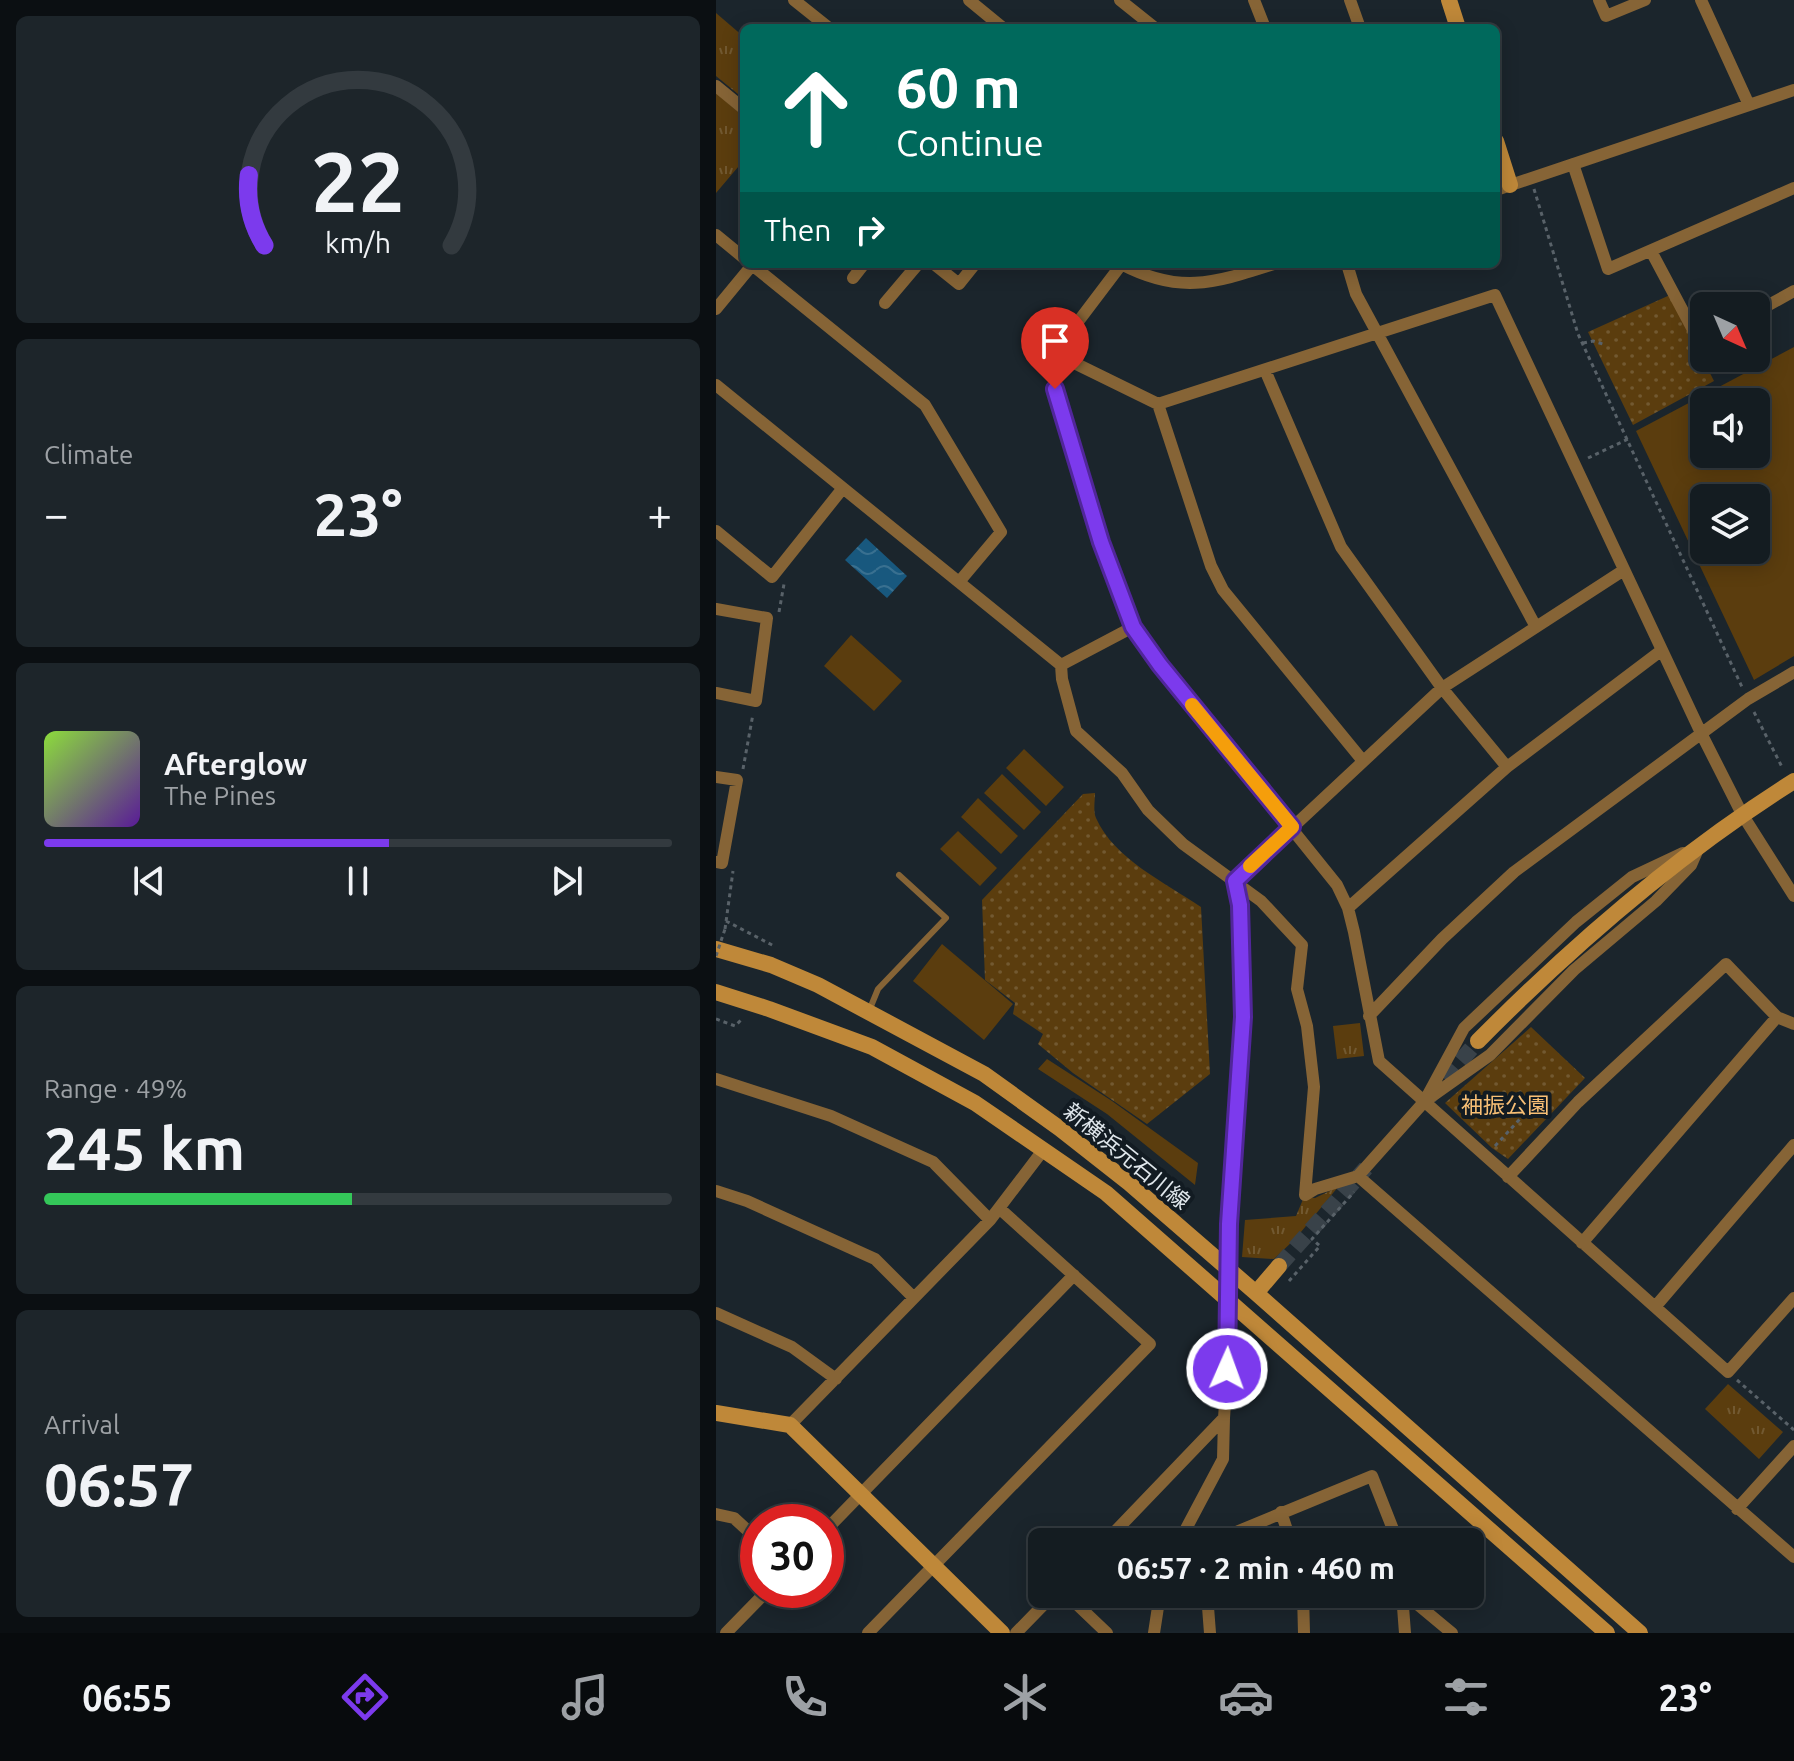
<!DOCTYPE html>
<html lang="en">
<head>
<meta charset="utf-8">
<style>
  :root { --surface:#141c21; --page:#1d252a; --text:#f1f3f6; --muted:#9da1a5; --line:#333a3f; --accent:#7c3aed }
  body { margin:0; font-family:Ubuntu,"Noto Sans JP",sans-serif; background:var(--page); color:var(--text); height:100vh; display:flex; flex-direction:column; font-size:30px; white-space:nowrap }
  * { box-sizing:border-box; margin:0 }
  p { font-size:26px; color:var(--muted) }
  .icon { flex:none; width:44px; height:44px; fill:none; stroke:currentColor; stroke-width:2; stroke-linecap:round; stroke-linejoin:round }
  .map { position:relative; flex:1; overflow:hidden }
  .details { display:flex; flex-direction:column; gap:16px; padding:16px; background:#0b0f12; width:716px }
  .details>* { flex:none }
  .banner { position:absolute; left:24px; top:24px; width:760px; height:244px; border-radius:12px; box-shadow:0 4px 20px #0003,0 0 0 2px var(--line); background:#00695c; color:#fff; overflow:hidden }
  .needle { width:52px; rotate:136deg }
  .controls { position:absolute; left:974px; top:292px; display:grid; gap:16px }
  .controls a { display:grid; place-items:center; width:80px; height:80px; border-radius:12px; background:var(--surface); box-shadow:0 4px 20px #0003,0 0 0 2px var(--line); font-size:40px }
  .speed { position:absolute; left:24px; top:1504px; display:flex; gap:16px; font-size:40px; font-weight:700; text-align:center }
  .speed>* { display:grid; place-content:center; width:104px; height:104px; border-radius:50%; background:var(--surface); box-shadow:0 4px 20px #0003,0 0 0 2px var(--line); line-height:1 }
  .speed .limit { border:12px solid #d22; background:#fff; color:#111 }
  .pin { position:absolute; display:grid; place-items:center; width:68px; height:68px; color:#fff; margin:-82px -34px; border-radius:50% 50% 50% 0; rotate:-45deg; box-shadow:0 0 8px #0007 }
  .pin .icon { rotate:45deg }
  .me { position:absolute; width:88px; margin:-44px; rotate:2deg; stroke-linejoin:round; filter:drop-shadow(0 0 6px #0008) }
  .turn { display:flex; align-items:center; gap:28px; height:168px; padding:0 24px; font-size:36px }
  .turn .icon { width:104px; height:104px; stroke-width:2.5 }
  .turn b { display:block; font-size:56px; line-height:68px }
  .then { display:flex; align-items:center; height:76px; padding:0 24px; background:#0003; gap:16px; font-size:30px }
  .big { font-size:60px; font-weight:700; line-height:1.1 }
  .details .tile { flex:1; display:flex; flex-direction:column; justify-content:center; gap:12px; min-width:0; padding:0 28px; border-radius:12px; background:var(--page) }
  .details .dial { align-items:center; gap:0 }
  .dial svg { height:208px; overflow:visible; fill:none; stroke:var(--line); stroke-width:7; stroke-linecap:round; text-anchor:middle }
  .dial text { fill:var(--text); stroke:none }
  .song { display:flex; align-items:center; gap:24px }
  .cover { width:96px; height:96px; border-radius:12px; background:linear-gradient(135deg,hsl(90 70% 55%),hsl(270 70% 35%)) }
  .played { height:8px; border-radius:4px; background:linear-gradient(90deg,var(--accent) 55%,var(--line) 55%) }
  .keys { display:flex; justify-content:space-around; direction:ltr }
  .heat { display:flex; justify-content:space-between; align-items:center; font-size:44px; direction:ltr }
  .charge { height:12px; border-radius:6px; background:linear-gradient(90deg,#34c759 49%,var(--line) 0) }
  .trip { position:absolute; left:312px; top:1528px; width:456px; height:80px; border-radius:12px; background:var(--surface); box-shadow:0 4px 20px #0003,0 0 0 2px var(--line); font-weight:700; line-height:80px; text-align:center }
  .dock { display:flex; height:128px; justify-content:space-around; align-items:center; background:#080b0d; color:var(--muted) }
  .dock .icon { width:56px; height:56px }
  .dock .on { color:var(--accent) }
  .dock b { font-size:36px; color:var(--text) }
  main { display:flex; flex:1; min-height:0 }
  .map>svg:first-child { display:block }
  .grass { fill:url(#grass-tufts) }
  .park { fill:url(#park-dots) }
  .pitch { fill:#5b3d0e; fill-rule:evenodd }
  .water { fill:url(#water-waves) }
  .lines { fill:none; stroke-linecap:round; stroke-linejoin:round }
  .secondary-tunnel { stroke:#394249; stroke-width:16; stroke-dasharray:16 8; stroke-linecap:butt }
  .path { stroke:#596269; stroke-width:3; stroke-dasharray:4 4; stroke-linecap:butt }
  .lane { stroke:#866436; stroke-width:6 }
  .street { stroke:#866436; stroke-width:12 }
  .secondary { stroke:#bf8839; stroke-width:16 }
  .path-bridge { stroke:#596269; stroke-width:3; stroke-dasharray:4 4; stroke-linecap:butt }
  .street-bridge { stroke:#866436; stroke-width:12 }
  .route-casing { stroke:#51269a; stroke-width:20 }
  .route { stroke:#7c3aed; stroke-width:14 }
  .slow { stroke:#f59e0b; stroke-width:14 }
  .labels { text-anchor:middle; stroke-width:8; stroke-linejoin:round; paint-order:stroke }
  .park-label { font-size:22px; fill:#f8bf75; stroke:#121b22 }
  .street-label { font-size:22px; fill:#e0e7ec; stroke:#121b22 }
</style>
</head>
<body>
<main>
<section class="details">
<div class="tile dial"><svg viewBox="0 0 100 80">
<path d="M14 69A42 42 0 1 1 86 69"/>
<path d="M14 69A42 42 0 0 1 8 42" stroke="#7c3aed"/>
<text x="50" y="56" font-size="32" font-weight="700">22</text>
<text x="50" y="72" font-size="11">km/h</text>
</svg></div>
<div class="tile"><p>Climate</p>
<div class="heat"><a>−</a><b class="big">23°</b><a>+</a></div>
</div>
<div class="tile">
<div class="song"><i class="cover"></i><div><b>Afterglow</b><p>The Pines</p></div></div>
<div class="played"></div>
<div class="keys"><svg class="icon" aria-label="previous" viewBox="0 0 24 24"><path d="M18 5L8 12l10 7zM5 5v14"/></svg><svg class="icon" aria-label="pause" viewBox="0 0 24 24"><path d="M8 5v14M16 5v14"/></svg><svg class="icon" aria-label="next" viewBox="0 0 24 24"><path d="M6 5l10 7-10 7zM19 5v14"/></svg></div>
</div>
<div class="tile"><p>Range · 49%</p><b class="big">245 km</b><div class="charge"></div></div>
<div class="tile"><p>Arrival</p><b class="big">06:57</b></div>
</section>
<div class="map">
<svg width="1078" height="1633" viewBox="0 0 1078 1633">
  <defs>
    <pattern id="grass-tufts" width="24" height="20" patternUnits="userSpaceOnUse" patternTransform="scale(2)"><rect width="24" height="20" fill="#5b3d0e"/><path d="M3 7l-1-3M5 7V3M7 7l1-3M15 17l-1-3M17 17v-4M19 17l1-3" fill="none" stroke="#725931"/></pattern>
    <pattern id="park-dots" width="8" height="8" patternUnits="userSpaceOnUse" patternTransform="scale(2)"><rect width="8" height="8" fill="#5b3d0e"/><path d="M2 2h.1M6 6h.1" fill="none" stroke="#725931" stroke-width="1.8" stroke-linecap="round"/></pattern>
    <pattern id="water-waves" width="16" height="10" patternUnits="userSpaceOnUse" patternTransform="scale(2)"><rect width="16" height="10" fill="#18587e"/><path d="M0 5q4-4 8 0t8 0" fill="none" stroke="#397090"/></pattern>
  </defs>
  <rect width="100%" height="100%" fill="#1b252c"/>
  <!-- grass -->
  <path class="grass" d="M0,13l28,24v62l-28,-23z
    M0,93l28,24v43l-28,33z
    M644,1023l4,33 -27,3 -4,-33z
    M622,1187l-42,51 -22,21 -32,-2 3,-37 51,-4 8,-19 11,1z
    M1012,1384l55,48 -24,27 -54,-50z"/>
  <!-- park -->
  <path class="park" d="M954,295l44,86 -81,44 -45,-93z
    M379,793c0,8 -2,18 1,25 18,41 70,65 105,89l9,167 -63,50 -74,-51 -35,-29 5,-10 -30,-20 2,-11 -30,-23 -3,-80 101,-106z
    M815,1027l54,51 -77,81 -16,-11 -47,-45z"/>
  <!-- pitch -->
  <path class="pitch" d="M1078,347v309l-40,24 -118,-249zM1040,402v52h-52v-52zM1040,498v52h-52v-52z
    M135,635l51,46 -28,30 -50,-45z
    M308,749l40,38 -18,19 -40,-38z
    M286,774l39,38 -17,18 -40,-37z
    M262,798l40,38 -17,18 -40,-37z
    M242,831l39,37 -17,18 -40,-37z
    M226,944l71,60 -29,36 -71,-59z
    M331,1059l65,42 86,62 -3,22 -88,-71 -69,-45z"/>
  <!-- water -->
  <path class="water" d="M150,538l41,38 -20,22 -42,-38z"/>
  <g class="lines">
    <!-- secondary-tunnel -->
    <path class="secondary-tunnel" d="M713,1097l49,-56
      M563,1266l87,-98"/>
    <!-- path -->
    <path class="path" d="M818,189l44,145 164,353
      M867,343l10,-2 13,4
      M872,458l40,-19
      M63,612l5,-28
      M1038,712l29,57
      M27,769l10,-55
      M10,921l48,25
      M9,929l8,-58
      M0,1019l19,7 8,-8
      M794.5 1106a5.5 5.5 0 1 1 11 0a5.5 5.5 0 1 1-11 0Z
      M779,1146l36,-39
      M573,1281l31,-35 -8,-7 42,-47
      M1021,1380l57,50"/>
    <!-- lane -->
    <path class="lane" d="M153,1011l9,-22 68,-71 -47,-43"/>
    <!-- street -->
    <path class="street" d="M78,0l35,28
      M253,0l34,28
      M404,0l35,28
      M538,0l11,28
      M634,0l10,28
      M883,0l7,16 39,-16
      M985,0l48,105
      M0,86l28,23
      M857,164l35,105 186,-81
      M780,190l298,-100
      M0,235l28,23
      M935,251l49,92 4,-3
      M35,264l174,141 76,127 -42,50
      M218,264l25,20 16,-20
      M405,264c59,31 93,19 153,0
      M631,264l9,30 180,333
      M137,278l11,-14
      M169,303l33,-39
      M0,309l37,-45
      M1040,312l38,-21
      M342,355l10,-20 53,-70
      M549,370l76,177 101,141 65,79
      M0,385l345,280 72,-38
      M442,404l53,162 12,24 140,171
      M0,531l56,46 71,-89
      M0,609l51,9 -11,83 -40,-8
      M345,665l1,14 14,52 46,42 26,37 35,34 78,57 41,44 -5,44 10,37 7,61 -9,108 10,-6 43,-13 66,-74 40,-74 112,-106 56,-45 51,-24
      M0,777l21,3 -15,83 -6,-1
      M1078,896l-52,-82 -41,-81 -206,-438 -337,109 -100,-49 -3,34 46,153 32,85 27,38 177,220 11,23 6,24 25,129 349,311 66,-74
      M632,908l159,-141 155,-117
      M653,1016l73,-77 72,-67 234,-173 46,-27
      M0,1079l115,37 102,46 57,58
      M709,1101l65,-46 84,-85 82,-69 35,-36 7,-16
      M642,1176l436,381
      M792,1177l70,-75 148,-138 51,53 17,7
      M0,1191l31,10 128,58 39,39
      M513,1224l14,-207 -3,-112 -5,-24 207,-193 182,-118
      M866,1243l195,-226
      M939,1307l139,-162
      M0,1313l76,34 44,32
      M74,1425l200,-205 54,-71
      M1021,1509l57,-63
      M565,1512l10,30
      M0,1514l18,4 24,22
      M110,1530l248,-255
      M389,1542l119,-124 5,-73
      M463,1542l44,-83 1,-41
      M496,1542l160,-66 26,66
      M350,1594l41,39
      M491,1594l3,39
      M587,1594l1,39
      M686,1594l3,39
      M689,1594l47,39
      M10,1633l42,-43
      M152,1633l282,-289 -151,-136
      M300,1633l38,-39
      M438,1633l6,-39"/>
    <!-- secondary -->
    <path class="secondary" d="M733,0l9,28
      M780,141l14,44
      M0,949l55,16 47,20 166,89 75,54 70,55 127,110 384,340
      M0,992l53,17 103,38 103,56 131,90 501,440
      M762,1041c96,-97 200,-187 316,-260
      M540,1293l23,-27
      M0,1413l74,12 212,208"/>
    <!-- path-bridge -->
    <path class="path-bridge" d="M0,956l9,-27"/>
    <!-- street-bridge -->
    <path class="street-bridge" d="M513,1345v-121"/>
  </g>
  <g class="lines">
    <defs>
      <path id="route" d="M339,389l46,153 32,85 27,38 132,162 -57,54 5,24 3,112 -14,207 -2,145"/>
    </defs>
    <!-- route casing -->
    <use href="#route" class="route-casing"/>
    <!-- route -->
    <use href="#route" class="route"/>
    <!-- slow -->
    <path class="slow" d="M476,705l100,122 -42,39"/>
  </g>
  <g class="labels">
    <!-- park labels -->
    <g class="park-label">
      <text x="789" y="1113">袖振公園</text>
    </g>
    <!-- street labels -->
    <g class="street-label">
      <text transform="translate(411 1156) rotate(39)" y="8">新横浜元石川線</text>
    </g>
  </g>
</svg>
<div class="controls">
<a><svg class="needle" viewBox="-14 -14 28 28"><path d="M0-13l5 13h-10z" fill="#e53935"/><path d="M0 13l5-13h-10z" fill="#9da1a5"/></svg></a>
<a><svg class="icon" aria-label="sound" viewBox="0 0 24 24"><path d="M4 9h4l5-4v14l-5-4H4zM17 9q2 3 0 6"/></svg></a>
<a><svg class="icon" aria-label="layers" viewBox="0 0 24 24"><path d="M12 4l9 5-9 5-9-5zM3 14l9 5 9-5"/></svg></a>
</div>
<div class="speed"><div class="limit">30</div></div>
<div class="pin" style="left:339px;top:389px;background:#d93025"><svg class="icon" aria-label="arrive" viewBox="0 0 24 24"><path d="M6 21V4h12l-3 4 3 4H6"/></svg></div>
<svg class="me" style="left:511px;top:1369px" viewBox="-20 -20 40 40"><circle r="17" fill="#7c3aed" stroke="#fff" stroke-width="3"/><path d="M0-11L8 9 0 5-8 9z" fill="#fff"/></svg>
<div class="trip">06:57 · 2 min · 460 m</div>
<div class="banner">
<div class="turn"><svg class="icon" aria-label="ahead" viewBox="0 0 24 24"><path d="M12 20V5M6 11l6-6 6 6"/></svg><div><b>60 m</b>Continue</div></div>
<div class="then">Then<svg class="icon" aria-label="right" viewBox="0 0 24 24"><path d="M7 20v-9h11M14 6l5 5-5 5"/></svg></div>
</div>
</div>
</main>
<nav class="dock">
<b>06:55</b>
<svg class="icon on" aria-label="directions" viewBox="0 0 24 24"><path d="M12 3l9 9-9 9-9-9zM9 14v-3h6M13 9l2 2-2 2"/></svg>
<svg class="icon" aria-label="music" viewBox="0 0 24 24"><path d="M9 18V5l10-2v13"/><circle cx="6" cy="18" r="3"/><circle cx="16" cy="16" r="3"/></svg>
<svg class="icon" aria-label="phone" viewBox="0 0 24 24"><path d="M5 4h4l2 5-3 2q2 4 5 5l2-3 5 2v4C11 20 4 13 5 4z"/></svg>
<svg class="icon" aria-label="climate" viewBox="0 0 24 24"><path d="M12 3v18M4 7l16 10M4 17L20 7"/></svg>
<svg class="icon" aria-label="car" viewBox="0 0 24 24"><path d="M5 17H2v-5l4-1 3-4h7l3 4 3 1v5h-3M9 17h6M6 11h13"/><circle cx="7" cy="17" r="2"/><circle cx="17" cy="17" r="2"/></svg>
<svg class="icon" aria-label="filters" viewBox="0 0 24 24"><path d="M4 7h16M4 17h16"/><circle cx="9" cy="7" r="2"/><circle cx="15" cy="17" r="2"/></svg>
<b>23°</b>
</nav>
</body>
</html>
